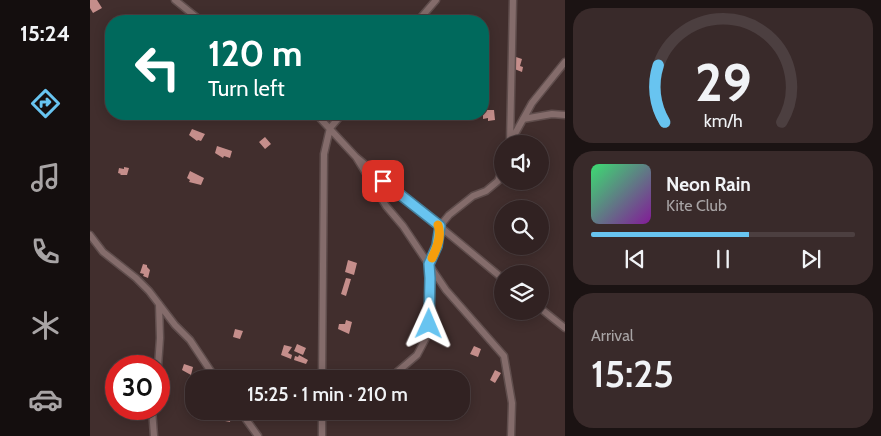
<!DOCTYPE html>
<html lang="en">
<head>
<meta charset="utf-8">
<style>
  :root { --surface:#312222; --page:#392a2a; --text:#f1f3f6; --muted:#a8a4a5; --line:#4c3f40; --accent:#68c4f0 }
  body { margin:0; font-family:Cabin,sans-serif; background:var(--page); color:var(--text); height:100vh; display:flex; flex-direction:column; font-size:19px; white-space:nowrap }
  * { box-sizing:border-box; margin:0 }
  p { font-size:16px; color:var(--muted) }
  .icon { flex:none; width:28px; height:28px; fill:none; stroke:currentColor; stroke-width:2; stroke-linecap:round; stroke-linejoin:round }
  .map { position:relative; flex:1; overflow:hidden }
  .panel { display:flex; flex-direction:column; gap:8px; padding:8px; background:#1b1313; width:316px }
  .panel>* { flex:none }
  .hud { position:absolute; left:15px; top:15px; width:384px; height:105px; border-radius:20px; box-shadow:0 2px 12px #0003,0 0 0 1px var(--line); background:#00695c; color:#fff; overflow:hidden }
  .buttons { position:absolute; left:404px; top:135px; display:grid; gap:10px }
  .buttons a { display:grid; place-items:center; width:55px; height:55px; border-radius:50%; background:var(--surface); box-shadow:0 2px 12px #0003,0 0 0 1px var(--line); font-size:25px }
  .speed { position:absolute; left:15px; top:355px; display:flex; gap:10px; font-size:25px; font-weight:700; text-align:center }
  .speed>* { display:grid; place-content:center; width:65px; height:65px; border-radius:50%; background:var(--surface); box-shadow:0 2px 12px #0003,0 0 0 1px var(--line); line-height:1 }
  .speed .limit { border:8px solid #d22; background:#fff; color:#111 }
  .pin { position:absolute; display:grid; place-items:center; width:42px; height:42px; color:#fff; margin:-21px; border-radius:10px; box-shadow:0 2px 8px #0006 }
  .me { position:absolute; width:55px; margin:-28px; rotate:1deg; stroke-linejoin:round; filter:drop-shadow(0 0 4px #0008) }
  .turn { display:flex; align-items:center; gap:18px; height:105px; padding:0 20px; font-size:22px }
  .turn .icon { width:65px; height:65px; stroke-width:2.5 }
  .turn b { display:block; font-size:35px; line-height:42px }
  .big { font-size:38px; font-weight:600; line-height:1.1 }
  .panel .card { flex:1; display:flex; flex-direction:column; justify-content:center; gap:8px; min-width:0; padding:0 18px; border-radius:20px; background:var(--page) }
  .panel .dial { align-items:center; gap:0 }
  .dial svg { height:130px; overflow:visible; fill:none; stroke:var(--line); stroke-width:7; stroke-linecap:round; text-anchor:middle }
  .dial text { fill:var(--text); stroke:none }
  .song { display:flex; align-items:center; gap:15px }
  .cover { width:60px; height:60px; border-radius:8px; background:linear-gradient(135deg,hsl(140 70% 55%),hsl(290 70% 35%)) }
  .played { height:5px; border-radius:2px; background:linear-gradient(90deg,var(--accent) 60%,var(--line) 60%) }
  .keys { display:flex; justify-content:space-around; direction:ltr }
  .trip { position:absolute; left:95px; top:370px; width:285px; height:50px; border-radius:20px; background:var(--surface); box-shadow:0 2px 12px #0003,0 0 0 1px var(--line); font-weight:600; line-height:50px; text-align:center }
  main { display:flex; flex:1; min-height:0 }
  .dock { display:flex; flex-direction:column; width:90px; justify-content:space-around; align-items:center; background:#140e0e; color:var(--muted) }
  .dock .icon { width:35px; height:35px }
  .dock .on { color:var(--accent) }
  .dock b { font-size:22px; color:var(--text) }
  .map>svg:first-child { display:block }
  .building { fill:#c58e8b }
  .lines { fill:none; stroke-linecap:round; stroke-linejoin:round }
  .minor-casing { stroke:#5f4d4c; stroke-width:9 }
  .minor { stroke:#846c6b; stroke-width:6 }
  .route-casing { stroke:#447f9c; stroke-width:12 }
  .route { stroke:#68c4f0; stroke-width:9 }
  .slow { stroke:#f59e0b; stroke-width:9 }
</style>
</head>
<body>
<main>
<nav class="dock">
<b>15:24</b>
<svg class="icon on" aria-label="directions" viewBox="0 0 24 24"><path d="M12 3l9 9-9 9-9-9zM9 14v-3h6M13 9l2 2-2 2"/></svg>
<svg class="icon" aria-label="music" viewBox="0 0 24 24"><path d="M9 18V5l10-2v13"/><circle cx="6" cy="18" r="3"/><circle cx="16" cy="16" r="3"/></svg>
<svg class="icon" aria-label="phone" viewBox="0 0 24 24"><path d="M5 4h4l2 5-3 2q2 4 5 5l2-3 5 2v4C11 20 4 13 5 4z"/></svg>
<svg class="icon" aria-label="climate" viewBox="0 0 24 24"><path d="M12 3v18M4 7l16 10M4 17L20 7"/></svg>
<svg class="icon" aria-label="car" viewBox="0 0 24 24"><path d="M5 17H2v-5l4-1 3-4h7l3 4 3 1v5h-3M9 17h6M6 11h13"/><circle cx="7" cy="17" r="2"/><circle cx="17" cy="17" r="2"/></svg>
</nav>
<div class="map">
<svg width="475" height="436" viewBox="0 0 475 436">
  <rect width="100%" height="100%" fill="#412e2d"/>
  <!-- building -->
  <path class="building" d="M0,0h7l5,8 -9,5 -3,-5z
    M426,57l6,2 -2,7 3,1 -1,5 -10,-4z
    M393,110h11l1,10 -7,1v-3l-5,1z
    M102,129l13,5 -4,7 -3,-1 -1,1 -8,-6z
    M175,137l6,7 -6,5 -6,-7z
    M127,146l15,5 -2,7 -6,-2 -1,2 -8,-5z
    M34,167l5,1 -2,7h-7l1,-1 -3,-1 1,-5 5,1z
    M100,171l14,7 -3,7 -12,-3 1,-2 -3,-2z
    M258,260l9,3 -3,12 -9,-3z
    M53,264l4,1v2l3,3 -2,8 -5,-2 1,-2 -4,-1z
    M256,278l5,1 -5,17 -5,-2z
    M256,320l6,2 -3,12 -11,-5 1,-5h6z
    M145,329l8,2 -3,8 -7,-2z
    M207,344l9,4 -3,7 -9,-4z
    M194,345l8,2 -4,6 4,2 -1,4 -10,-4z
    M384,346l7,3 -3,8 -8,-3z
    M209,355l9,5 -2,4 -12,-4 1,-4 3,1z
    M94,364l9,3 -2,8 -9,-5z
    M405,370l6,3 -6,10 -5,-3z
    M131,413l10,2 -1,7 -10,-2z"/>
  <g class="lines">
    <defs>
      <path id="minor" d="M85,0l26,21
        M328,21l18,-21
        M226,114l40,43 146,121
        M433,119l29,-5 13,1
        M421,141l21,-38 33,-41
        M420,143l3,-143
        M266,157l30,49 17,20 43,64 58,66 8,47 -1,33
        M0,235l13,17 33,26 13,13 26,34 15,15 26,39
        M450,308l25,20
        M68,366l2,-28 -1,-34
        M232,379l2,-225 6,-26 12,-14
        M299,379l28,-24 10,-19 3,-29 -1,-43 8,-18 3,-20 9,-11 24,-19 13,-5 12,-10 4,-10
        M62,409l2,27
        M150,411l18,25
        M232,436v-25"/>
    </defs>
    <!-- minor casing -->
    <use href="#minor" class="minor-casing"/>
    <!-- minor -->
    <use href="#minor" class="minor"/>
  </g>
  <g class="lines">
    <defs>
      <path id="route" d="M293,181l57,45 -3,20 -8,18 1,14 -1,46"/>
    </defs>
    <!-- route casing -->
    <use href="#route" class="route-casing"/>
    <!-- route -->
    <use href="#route" class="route"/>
    <!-- slow -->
    <path class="slow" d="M342,258c5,-10 10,-22 6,-33"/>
  </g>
</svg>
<div class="buttons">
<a><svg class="icon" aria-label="sound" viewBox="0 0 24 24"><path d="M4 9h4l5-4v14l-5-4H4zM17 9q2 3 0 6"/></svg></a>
<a><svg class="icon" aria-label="search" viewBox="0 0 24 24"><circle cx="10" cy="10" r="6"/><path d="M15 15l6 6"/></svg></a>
<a><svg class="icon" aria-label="layers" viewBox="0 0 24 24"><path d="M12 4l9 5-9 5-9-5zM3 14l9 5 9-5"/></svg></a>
</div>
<div class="speed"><div class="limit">30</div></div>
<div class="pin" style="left:293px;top:181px;background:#d93025"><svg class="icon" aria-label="arrive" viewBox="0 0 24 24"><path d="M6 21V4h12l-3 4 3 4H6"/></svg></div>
<svg class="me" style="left:339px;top:324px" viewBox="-20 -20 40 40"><path d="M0-17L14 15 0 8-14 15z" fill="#68c4f0" stroke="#fff" stroke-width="4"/></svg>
<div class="trip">15:25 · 1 min · 210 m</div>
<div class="hud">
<div class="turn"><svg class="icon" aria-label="left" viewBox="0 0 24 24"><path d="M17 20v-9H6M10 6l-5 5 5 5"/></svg><div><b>120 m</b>Turn left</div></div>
</div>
</div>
<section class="panel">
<div class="card dial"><svg viewBox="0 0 100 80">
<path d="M14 69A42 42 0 1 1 86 69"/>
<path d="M14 69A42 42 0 0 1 10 34" stroke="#68c4f0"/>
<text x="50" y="56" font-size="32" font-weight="700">29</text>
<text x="50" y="72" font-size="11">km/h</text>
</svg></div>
<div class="card">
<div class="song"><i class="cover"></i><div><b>Neon Rain</b><p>Kite Club</p></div></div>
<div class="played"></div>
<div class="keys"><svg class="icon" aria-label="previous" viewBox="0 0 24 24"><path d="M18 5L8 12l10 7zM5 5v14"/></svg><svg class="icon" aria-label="pause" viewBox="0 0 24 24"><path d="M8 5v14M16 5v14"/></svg><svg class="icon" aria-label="next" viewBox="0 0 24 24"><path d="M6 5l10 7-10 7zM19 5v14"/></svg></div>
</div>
<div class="card"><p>Arrival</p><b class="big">15:25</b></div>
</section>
</main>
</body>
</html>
